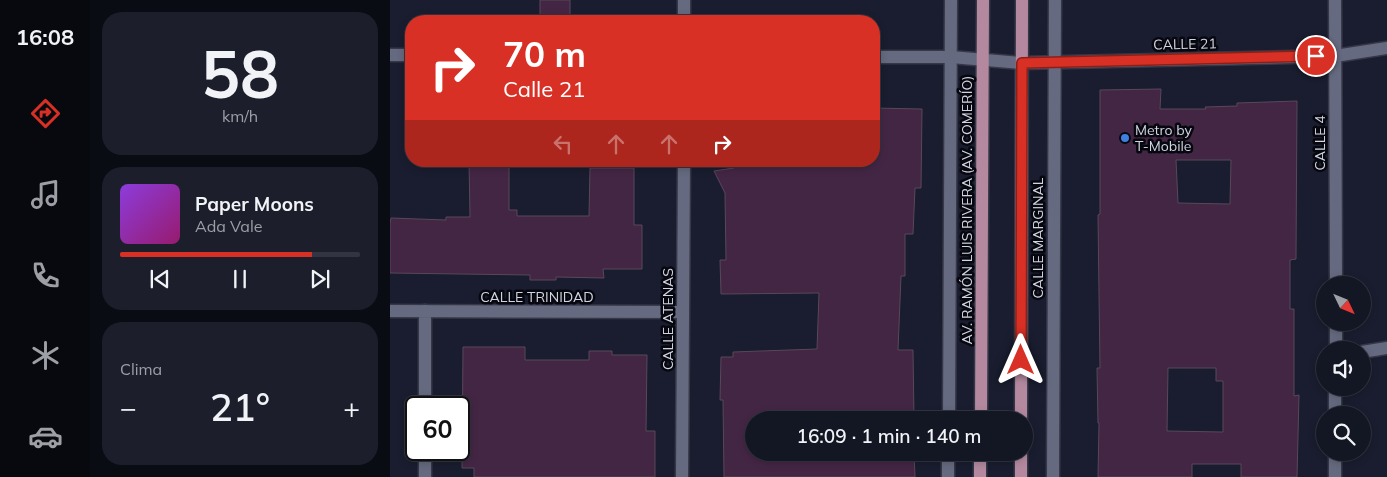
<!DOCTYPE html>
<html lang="es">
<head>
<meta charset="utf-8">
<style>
  :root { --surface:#131623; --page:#1c1f2b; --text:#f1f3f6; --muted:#9d9fa6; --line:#323541; --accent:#d93025 }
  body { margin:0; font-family:Mulish,sans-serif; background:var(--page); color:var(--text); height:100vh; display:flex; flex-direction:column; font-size:19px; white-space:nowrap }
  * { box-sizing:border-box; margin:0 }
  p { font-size:16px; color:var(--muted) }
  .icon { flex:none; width:28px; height:28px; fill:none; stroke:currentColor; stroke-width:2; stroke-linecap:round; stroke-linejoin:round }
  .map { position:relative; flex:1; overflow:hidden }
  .details { display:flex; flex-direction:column; gap:12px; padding:12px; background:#0a0c13; width:300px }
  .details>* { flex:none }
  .banner { position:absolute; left:15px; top:15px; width:475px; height:152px; border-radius:20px; box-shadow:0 2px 8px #0003,0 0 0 1px var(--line); background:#d93025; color:#fff; overflow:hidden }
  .needle { width:32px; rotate:133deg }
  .tools { position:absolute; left:926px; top:276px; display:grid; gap:10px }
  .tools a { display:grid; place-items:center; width:55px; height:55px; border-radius:50%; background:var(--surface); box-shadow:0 2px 8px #0003,0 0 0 1px var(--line); font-size:25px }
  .speed { position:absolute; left:15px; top:396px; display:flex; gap:10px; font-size:25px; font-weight:700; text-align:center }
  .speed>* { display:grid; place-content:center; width:65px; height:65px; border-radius:50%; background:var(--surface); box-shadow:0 2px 8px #0003,0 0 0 1px var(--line); line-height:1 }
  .speed .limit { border:2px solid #111; border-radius:8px; background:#fff; color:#111 }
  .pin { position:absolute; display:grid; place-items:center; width:42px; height:42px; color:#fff; margin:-21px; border:2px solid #fff; border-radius:50%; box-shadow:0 1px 5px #0007 }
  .me { position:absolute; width:55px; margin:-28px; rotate:0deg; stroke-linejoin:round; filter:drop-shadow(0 0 4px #0008) }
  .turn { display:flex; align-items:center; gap:18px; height:105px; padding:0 15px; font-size:22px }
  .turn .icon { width:65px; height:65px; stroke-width:2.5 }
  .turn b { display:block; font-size:35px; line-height:42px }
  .lanes { display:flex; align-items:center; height:48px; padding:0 15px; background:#0003; justify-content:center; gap:25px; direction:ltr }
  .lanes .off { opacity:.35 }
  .big { font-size:38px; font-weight:600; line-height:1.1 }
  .details .widget { flex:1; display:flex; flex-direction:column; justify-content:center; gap:8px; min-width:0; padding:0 18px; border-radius:20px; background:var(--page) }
  .details .dial { align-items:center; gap:0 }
  .dial b { font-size:65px; line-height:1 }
  .song { display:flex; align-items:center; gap:15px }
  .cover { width:60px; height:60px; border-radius:8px; background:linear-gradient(135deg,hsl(270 70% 55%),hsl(320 70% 35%)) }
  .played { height:5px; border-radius:2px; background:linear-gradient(90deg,var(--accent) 80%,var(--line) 80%) }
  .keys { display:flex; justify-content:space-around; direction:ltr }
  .heat { display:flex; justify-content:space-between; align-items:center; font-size:28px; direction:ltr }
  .trip { position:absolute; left:355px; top:411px; width:288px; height:50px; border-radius:25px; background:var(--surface); box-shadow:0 2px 8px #0003,0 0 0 1px var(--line); font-weight:600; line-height:50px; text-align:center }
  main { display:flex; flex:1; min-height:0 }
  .menu { display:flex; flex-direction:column; width:90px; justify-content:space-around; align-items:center; background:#08090e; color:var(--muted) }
  .menu .icon { width:35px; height:35px }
  .menu .on { color:var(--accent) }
  .menu b { font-size:22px; color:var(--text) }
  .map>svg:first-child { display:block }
  .building { fill:#432644; stroke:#584859; fill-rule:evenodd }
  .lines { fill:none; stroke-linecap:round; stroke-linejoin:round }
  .street-casing { stroke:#363847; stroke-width:15 }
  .secondary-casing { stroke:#363847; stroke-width:15 }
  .primary-casing { stroke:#363847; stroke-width:15 }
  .street { stroke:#656a80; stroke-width:12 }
  .secondary { stroke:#656a80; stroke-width:12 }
  .primary { stroke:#b4899f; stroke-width:12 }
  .route-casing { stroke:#8d1f18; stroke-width:12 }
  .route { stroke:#d93025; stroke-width:9 }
  .shop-dot { fill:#3f7fe0; stroke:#07080f; stroke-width:2 }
  .labels { text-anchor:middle; stroke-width:5; stroke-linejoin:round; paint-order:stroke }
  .street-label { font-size:14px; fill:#d1d4e1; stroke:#07080f }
  .poi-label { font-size:14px; fill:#d1d4e1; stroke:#07080f; text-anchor:start }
</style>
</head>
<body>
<main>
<nav class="menu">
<b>16:08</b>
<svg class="icon on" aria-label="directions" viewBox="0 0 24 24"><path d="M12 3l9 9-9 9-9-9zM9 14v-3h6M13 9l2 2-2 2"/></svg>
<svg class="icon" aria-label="music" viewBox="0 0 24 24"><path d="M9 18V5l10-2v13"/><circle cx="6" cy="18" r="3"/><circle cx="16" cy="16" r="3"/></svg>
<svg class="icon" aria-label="phone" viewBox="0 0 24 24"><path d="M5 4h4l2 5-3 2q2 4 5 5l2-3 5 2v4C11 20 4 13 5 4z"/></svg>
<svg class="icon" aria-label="climate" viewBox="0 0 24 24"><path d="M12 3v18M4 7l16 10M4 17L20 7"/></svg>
<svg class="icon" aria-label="car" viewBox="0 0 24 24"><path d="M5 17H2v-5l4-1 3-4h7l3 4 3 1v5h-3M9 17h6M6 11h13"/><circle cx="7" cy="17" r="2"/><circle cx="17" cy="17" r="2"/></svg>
</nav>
<section class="details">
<div class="widget dial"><b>58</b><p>km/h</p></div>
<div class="widget">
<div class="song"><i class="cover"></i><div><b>Paper Moons</b><p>Ada Vale</p></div></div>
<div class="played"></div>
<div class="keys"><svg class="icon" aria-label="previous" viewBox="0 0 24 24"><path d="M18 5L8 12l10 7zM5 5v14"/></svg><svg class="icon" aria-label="pause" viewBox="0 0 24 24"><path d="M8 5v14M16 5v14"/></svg><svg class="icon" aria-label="next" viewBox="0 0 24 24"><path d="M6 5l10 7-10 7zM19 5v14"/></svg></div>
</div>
<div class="widget"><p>Clima</p>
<div class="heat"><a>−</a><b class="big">21°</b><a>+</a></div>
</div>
</section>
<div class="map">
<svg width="997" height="477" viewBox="0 0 997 477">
  <rect width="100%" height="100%" fill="#191d2f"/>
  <!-- building -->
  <path class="building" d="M150,0h30v21h-30z
    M771,89l-1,20h46l-1,-2 32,-1v-3l60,-2 -1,158 -6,1v49h4v87l5,-1 -2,82h-56v-13h-49v13h-94l1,-54h-1l-1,-55h3l-2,-153 2,-1v-124zM786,160h55l-1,44 -52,-1zM778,368h48v13h7v51l-56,-1z
    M484,108l48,1 -1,79h-6l-2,46h-8v42h-4l-3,74h15l1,70h-160v32h160l1,25h-191l-1,-77h-3l1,-43h12v-5l84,-3 2,-56 -98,1 -1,-34h6l-1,-67 -11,-22 20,-3v-7h140z
    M79,161h40v49h8v6h72l1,-48h44v57h8v44h-39l1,9 -48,-1v3h-26v-5l-140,-2v-49l1,-6 55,2v-3h24z
    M73,347h62v13h64v-9h23v4h35l-1,76h9v46h-181v-9h-12z"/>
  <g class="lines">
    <defs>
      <path id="street" d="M945,0l1,285
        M294,21v-21
        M632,63l313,-7 52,-8
        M0,311l293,1
        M946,322v28
        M972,352l25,-4
        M35,408v-97
        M945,415v-27
        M559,420l2,-420
        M35,477v-27
        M292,477l2,-316
        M558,477v-25
        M663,477l2,-477
        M945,477v-25"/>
      <path id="secondary" d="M0,55h21
        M484,57h77l71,6"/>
      <path id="primary" d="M591,420l2,-420
        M631,420l1,-420
        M590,477v-25
        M631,477v-25"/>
    </defs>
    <!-- street casing -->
    <use href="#street" class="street-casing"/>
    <!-- secondary casing -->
    <use href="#secondary" class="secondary-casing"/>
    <!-- primary casing -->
    <use href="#primary" class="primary-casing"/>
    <!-- street -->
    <use href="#street" class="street"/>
    <!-- secondary -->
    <use href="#secondary" class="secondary"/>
    <!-- primary -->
    <use href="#primary" class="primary"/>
  </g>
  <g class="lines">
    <defs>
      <path id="route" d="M631,360l1,-297 294,-7"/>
    </defs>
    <!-- route casing -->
    <use href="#route" class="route-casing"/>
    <!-- route -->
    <use href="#route" class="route"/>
  </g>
  <!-- markers -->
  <circle class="shop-dot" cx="735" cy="138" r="5"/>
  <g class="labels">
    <!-- street labels -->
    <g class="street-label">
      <text transform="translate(795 44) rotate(-1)" y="5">CALLE 21</text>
      <text transform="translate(930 143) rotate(-90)" y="5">CALLE 4</text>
      <text transform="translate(577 210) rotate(-90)" y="5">AV. RAMÓN LUIS RIVERA (AV. COMERÍO)</text>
      <text transform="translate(648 238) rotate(-90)" y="5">CALLE MARGINAL</text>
      <text x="147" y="302">CALLE TRINIDAD</text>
      <text transform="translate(278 319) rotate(-90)" y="5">CALLE ATENAS</text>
    </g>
    <!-- poi labels -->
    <g class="poi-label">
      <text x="745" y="135">Metro by<tspan x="745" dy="16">T-Mobile</tspan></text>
    </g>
  </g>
</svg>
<div class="tools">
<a><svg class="needle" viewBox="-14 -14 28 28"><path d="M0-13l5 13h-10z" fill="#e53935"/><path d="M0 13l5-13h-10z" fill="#9d9fa6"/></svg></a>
<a><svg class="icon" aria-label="sound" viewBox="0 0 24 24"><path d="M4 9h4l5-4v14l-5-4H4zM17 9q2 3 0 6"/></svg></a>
<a><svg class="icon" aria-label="search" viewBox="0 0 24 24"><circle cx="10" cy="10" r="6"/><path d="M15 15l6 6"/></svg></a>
</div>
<div class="speed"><div class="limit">60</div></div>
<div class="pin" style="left:926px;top:56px;background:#d93025"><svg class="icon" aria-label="arrive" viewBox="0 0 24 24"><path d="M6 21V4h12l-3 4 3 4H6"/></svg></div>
<svg class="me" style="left:631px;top:360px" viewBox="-20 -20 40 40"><path d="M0-17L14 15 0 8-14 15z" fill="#d93025" stroke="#fff" stroke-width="4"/></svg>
<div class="trip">16:09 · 1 min · 140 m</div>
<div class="banner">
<div class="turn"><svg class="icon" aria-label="right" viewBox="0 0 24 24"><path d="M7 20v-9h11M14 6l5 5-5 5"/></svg><div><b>70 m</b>Calle 21</div></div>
<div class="lanes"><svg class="icon off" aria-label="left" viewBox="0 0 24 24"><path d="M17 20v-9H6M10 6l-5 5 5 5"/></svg><svg class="icon off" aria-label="ahead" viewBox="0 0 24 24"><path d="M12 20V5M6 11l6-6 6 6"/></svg><svg class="icon off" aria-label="ahead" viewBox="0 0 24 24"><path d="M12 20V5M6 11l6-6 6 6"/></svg><svg class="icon" aria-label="right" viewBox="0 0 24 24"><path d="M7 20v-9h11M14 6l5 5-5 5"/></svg></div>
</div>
</div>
</main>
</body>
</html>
